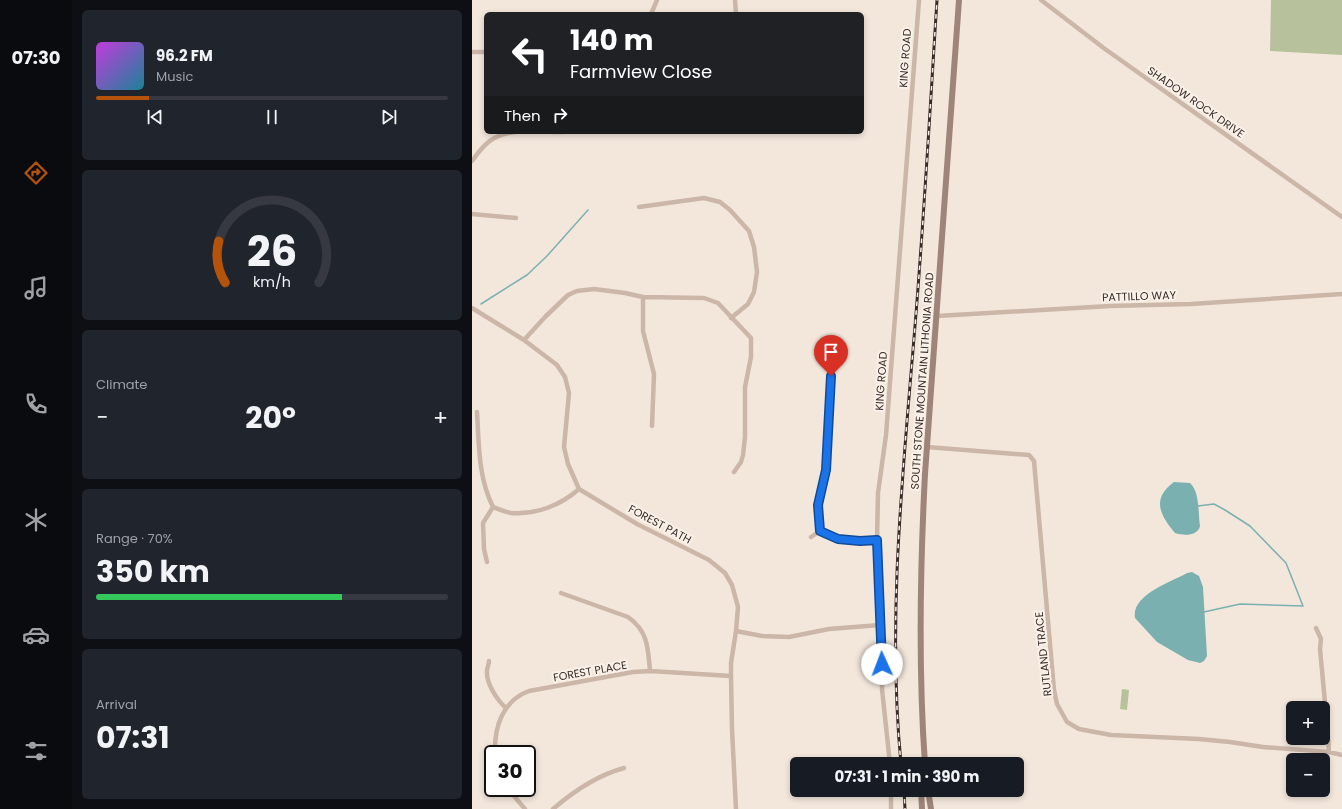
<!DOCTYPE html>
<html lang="en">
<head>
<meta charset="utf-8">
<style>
  :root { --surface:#171b24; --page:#20242c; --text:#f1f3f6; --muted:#9ea1a6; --line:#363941; --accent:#b45309 }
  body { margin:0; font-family:Poppins,sans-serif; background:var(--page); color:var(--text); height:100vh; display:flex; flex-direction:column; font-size:15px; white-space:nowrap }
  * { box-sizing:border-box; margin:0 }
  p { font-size:13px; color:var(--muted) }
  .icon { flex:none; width:22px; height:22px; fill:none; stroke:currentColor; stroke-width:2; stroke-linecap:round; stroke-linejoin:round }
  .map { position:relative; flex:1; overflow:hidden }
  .details { display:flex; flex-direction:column; gap:10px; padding:10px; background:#0d0f14; width:400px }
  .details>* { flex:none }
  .banner { position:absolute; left:12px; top:12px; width:380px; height:122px; border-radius:6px; box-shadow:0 2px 6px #0003; background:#202124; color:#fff; overflow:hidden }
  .fabs { position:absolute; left:814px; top:701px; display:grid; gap:8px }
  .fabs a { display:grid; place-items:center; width:44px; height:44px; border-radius:6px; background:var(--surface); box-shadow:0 2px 6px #0003; font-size:20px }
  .speed { position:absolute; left:12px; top:745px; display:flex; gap:8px; font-size:20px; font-weight:700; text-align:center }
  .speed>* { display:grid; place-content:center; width:52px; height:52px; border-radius:50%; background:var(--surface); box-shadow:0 2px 6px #0003; line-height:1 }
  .speed .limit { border:2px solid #111; border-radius:6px; background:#fff; color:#111 }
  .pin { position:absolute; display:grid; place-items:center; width:34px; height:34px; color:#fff; margin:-41px -17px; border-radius:50% 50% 50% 0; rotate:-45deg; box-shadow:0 0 4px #0007 }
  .pin .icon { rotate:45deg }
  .me { position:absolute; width:44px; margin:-22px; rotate:358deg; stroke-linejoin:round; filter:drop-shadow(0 0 3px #0008) }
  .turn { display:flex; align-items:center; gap:14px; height:84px; padding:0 20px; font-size:18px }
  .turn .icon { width:52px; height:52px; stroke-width:2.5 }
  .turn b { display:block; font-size:28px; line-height:34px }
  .then { display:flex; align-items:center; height:38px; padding:0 20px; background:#0003; gap:8px; font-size:15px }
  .big { font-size:30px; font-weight:700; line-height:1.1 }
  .details .widget { flex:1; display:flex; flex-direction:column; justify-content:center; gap:6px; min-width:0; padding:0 14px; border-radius:6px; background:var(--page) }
  .details .dial { align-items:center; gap:0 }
  .dial svg { height:104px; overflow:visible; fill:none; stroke:var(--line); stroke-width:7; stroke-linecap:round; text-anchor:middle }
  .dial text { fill:var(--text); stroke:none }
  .song { display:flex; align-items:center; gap:12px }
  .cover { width:48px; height:48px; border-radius:6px; background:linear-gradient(135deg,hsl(290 70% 55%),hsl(190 70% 35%)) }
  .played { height:4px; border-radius:2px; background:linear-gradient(90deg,var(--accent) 15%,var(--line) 15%) }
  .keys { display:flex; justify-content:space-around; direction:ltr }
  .heat { display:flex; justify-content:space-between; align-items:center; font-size:22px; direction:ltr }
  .charge { height:6px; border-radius:3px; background:linear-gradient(90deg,#34c759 70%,var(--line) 0) }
  .trip { position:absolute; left:318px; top:757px; width:234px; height:40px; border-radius:6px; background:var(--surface); box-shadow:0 2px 6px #0003; font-weight:700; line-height:40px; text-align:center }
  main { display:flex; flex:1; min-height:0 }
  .menu { display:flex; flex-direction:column; width:72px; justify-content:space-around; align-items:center; background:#090b0e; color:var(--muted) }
  .menu .icon { width:28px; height:28px }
  .menu .on { color:var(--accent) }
  .menu b { font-size:18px; color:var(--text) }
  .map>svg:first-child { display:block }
  .green { fill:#b7c29c }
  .water { fill:#7ab1b0 }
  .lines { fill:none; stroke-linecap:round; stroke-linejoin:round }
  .stream { stroke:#7ab1b0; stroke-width:1.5 }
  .minor { stroke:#cbb6a8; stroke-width:4.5 }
  .secondary { stroke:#9f8579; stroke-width:6 }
  .rail-casing { stroke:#382c28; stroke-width:3 }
  .rail { stroke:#faf1e9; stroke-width:1.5; stroke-dasharray:4.5; stroke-linecap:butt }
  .route-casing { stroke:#114b97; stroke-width:10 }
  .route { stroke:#1a73e8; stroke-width:7 }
  .labels { text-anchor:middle; stroke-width:4; stroke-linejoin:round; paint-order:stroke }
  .street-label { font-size:11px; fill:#382c28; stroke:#faf1e9 }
</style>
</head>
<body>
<main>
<nav class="menu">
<b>07:30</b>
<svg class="icon on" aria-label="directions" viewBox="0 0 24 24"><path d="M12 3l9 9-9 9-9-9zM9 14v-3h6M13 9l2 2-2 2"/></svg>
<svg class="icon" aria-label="music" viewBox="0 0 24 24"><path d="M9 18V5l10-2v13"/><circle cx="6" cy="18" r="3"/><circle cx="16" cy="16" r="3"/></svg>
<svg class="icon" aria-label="phone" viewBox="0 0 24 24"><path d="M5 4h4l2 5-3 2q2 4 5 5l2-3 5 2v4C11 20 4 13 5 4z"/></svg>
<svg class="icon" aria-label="climate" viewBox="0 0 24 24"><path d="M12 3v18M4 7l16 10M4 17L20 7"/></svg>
<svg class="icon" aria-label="car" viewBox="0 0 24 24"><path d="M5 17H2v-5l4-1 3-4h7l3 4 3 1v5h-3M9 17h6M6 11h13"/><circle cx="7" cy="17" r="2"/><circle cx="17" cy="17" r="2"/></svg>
<svg class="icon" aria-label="filters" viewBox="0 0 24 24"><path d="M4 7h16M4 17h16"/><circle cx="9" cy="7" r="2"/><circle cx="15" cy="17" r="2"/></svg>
</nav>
<section class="details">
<div class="widget">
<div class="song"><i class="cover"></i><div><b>96.2 FM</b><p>Music</p></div></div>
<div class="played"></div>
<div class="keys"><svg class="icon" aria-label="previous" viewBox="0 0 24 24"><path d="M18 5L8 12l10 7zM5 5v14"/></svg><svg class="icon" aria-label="pause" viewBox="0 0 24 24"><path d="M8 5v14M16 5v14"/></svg><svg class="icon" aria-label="next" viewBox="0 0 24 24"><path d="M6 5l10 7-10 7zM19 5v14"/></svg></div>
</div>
<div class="widget dial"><svg viewBox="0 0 100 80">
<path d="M14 69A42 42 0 1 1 86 69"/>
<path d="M14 69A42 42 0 0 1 9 37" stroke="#b45309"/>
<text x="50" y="56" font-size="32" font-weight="700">26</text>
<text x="50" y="72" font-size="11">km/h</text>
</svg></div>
<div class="widget"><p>Climate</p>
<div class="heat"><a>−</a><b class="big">20°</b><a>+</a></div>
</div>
<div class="widget"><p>Range · 70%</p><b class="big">350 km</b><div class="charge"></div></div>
<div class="widget"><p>Arrival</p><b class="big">07:31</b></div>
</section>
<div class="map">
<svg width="870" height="809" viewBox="0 0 870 809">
  <rect width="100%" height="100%" fill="#f3e7dc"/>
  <!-- green -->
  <path class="green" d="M799,0h71v55l-72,-4z
    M650,689l7,1 -2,20 -7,-1z"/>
  <!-- water -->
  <path class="water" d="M702,482l16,1c10,9 8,30 10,43 -2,10 -16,10 -25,7 -15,-18 -24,-34 -1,-51z
    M720,572l7,4 4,11 4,69 -3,5 -4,2 -12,-3 -31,-18 -22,-24c-4,-23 36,-36 52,-45z"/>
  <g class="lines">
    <!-- stream -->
    <path class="stream" d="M9,304l46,-29 20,-19 41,-46
      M726,506l16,-2 11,6 25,16 36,37 17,43 -63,-2 -36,8"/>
    <!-- minor -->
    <path class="minor" d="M263,0l1,14
      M569,0l64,49 237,168
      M179,14l6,-14
      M0,52h14
      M81,132h11
      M0,161c12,-17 21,-27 44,-29
      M167,207l65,-9 16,4 10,8 19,21 5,16 3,25 -3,20 -6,12 -17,14
      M0,214l44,4
      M171,297v34l11,43 -2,52
      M0,308l52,32 33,25 8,12 4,16 -5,54 4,17 11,25 58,35 72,36 16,13 7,12 6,22 -2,24 -5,32v13l1,53 4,80
      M465,316l173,-10 81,-2 151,-10
      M52,340l22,-24 22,-21 9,-4 17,-2 31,4 18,4 61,1 14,5 33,35v19l-6,30v50l-2,18 -2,7 -7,10
      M5,412c2,32 1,65 16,95 5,2 12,5 18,6 25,2 50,-8 68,-24
      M455,447l102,8 5,6 20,229 3,14 10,18 12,7 32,6 88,4 31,3 33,5 66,5 13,3
      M348,531l-3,-26 9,-35 5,-94
      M348,531l18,8 22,2 17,-1
      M339,537l9,-6
      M15,562l-3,-13 -1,-26 10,-16
      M89,593l67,24c20,14 20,31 22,54
      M844,628l5,11 -1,10 7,75 2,28
      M264,631l26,5 27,1 40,-8 51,-4
      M17,661c0,3 -2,7 -2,10 -1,12 10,29 19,37
      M23,754c-1,-26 7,-53 34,-63l104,-19 17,-1 81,5
      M418,764l-8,-75v-38l-5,-111 1,-47 8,-58 33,-435
      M35,788l18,21
      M419,790v19
      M81,809c21,-18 45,-34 71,-41"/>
    <!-- secondary -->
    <path class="secondary" d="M453,764c-7,-97 -5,-193 0,-290l34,-474
      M449,790l1,19
      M456,790l3,19"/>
    <defs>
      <path id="rail" d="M429,764c-14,-146 2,-292 14,-438 9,-108 15,-217 22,-326
        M432,790l1,19"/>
    </defs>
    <!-- rail casing -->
    <use href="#rail" class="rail-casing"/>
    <!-- rail -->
    <use href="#rail" class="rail"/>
  </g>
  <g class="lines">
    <defs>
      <path id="route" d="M359,376l-5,94 -8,35 2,26 18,8 22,2 17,-1 5,124"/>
    </defs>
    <!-- route casing -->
    <use href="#route" class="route-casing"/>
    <!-- route -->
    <use href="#route" class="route"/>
  </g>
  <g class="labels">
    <!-- street labels -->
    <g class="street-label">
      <text transform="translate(433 58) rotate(-86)" y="4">KING ROAD</text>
      <text transform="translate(724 102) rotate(35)" y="4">SHADOW ROCK DRIVE</text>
      <text transform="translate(667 296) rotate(-2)" y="4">PATTILLO WAY</text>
      <text transform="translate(409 381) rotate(-86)" y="4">KING ROAD</text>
      <text transform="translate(450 381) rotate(-86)" y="4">SOUTH STONE MOUNTAIN LITHONIA ROAD</text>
      <text transform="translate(188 524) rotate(28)" y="4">FOREST PATH</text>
      <text transform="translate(571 654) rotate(-96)" y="4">RUTLAND TRACE</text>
      <text transform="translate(118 671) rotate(-10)" y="4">FOREST PLACE</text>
    </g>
  </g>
</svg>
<div class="fabs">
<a>+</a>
<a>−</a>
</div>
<div class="speed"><div class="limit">30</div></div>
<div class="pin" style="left:359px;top:376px;background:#d93025"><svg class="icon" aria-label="arrive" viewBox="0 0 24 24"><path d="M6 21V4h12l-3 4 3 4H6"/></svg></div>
<svg class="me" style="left:410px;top:664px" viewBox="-20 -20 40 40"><circle r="19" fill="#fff"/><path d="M0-13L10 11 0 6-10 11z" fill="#1a73e8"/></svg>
<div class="trip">07:31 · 1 min · 390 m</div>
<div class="banner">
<div class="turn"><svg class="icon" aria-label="left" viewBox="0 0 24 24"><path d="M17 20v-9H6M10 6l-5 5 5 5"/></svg><div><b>140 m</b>Farmview Close</div></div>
<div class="then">Then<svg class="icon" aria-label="right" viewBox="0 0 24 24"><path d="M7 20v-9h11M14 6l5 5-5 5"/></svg></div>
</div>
</div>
</main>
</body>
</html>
